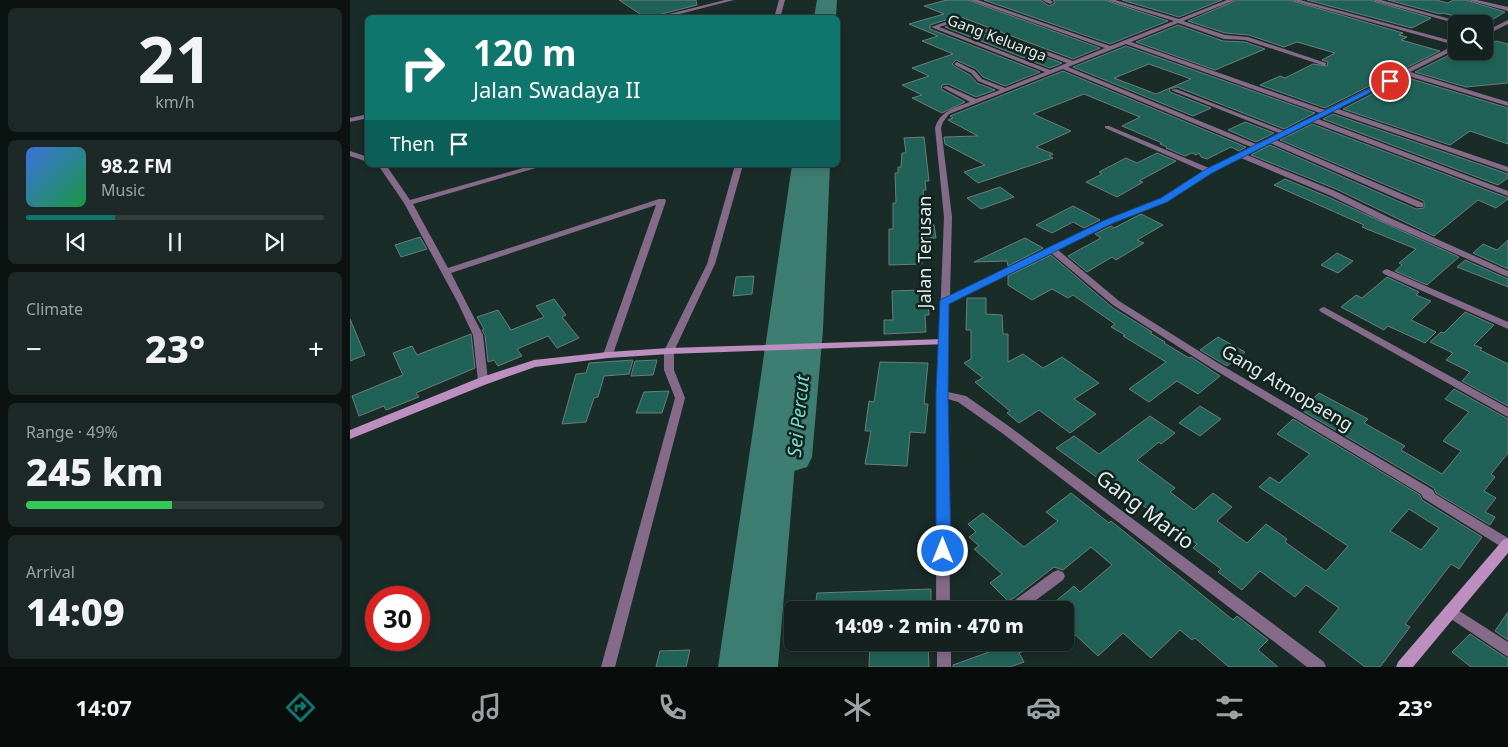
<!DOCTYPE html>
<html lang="en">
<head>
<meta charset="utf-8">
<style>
  :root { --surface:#14211e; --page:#1d2927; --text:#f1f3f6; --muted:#9da3a4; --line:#333e3c; --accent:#0f766e }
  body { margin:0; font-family:"Noto Sans",sans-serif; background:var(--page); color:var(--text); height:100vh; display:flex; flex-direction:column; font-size:19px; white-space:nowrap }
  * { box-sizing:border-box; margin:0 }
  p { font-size:16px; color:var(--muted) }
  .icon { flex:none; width:28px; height:28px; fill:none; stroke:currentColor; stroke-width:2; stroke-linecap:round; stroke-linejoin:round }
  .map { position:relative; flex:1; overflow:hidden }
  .panel { display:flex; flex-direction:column; gap:8px; padding:8px; background:#0b1210; width:350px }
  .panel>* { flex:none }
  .banner { position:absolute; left:15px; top:15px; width:475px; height:152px; border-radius:8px; box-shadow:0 2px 8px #0003,0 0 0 1px var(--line); background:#0f766e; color:#fff; overflow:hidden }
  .controls { position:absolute; left:1098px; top:15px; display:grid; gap:10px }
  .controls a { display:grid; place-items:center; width:45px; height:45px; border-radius:8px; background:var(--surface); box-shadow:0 2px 8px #0003,0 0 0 1px var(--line); font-size:25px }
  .speed { position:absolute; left:15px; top:586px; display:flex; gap:10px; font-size:25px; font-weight:700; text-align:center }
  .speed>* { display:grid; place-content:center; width:65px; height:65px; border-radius:50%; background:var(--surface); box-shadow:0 2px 8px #0003,0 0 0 1px var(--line); line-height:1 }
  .speed .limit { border:8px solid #d22; background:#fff; color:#111 }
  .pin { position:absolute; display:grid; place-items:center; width:42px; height:42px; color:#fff; margin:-21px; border:2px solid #fff; border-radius:50%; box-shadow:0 1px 5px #0007 }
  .me { position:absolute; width:55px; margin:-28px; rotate:0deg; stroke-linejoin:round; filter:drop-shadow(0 0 4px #0008) }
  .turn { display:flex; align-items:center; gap:18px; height:105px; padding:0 25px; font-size:22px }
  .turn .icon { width:65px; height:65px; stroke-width:2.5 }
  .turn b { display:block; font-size:35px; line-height:42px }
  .then { display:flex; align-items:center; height:48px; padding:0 25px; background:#0003; gap:10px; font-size:19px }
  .big { font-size:38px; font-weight:800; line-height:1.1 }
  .panel .tile { flex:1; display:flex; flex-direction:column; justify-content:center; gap:8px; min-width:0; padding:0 18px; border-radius:8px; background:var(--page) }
  .panel .dial { align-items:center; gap:0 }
  .dial b { font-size:65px; line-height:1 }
  .song { display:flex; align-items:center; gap:15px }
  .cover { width:60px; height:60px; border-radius:8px; background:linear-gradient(135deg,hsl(220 70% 55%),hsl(140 70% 35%)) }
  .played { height:5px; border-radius:2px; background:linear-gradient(90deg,var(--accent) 30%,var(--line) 30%) }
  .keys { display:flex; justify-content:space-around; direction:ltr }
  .heat { display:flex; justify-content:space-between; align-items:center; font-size:28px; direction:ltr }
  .charge { height:8px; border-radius:4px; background:linear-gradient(90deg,#34c759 49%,var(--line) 0) }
  .trip { position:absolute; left:434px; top:601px; width:290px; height:50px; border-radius:8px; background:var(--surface); box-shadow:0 2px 8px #0003,0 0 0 1px var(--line); font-weight:800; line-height:50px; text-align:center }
  .tabs { display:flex; height:80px; justify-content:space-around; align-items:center; background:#080d0c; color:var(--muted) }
  .tabs .icon { width:35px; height:35px }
  .tabs .current { color:var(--accent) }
  .tabs b { font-size:22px; color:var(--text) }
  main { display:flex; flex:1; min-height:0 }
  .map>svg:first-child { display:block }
  .water { fill:#3e7d72 }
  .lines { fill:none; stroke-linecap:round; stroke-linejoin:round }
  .river { fill:#3e7d72; fill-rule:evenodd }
  .building { fill:#216258; stroke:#6a7d79; fill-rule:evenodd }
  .street { fill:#866a89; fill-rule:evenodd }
  .secondary { fill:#bc8fc0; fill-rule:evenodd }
  .route { fill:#1a73e8; stroke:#114b97 }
  .labels { text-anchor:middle; stroke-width:5; stroke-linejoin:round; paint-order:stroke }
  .far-street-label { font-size:15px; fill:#e2edea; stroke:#11221f }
  .street-label { font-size:18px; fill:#e2edea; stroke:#11221f }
  .water-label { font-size:19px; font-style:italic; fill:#79dcca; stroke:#11221f }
  .near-street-label { font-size:21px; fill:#e2edea; stroke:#11221f }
</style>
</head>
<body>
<main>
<section class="panel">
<div class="tile dial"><b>21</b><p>km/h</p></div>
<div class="tile">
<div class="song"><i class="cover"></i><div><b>98.2 FM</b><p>Music</p></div></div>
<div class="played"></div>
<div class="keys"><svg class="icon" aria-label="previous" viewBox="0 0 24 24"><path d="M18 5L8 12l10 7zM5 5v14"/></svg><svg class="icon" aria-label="pause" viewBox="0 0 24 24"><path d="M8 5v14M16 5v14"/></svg><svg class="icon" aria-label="next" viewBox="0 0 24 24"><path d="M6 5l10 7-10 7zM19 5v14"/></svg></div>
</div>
<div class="tile"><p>Climate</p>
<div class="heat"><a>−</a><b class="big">23°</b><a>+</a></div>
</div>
<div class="tile"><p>Range · 49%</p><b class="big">245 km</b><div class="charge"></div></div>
<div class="tile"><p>Arrival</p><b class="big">14:09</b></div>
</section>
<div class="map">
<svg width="1158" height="667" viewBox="0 0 1158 667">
  <rect width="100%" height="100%" fill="#1a2c28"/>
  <!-- water -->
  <path class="water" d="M467,0h20l-1,17h-22z
    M442,165h28l-42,502h-60z"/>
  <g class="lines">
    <!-- river -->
    <path class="river" d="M456,165h24l-7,165 -11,127 -5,10 -13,4 -13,-4 -5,-10 15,-127z"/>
  </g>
  <!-- building -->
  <path class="building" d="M269,0h77l1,5 -51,13z
    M597,0h21l132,48 -27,11 -115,-43 -28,9v4l110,43 -35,14 -22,-9 -7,-8 -20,-9 -4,4 2,2 16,9 7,8 18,7 -19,7 -28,-13 -6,1 -1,4 24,13 -23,11 -30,-15 10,-3 -20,-10 27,-9 -17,-8 41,-14 -31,-13 16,-5 -29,-12 35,-10 -20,-8z
    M634,0h56l9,6 6,-3 -2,-3h52l63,21 -58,23z
    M772,0h100l-43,17z
    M887,0h52l114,33 -4,2 8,2 -6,3 39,11 -115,57 -65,-23 20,-9 5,2 28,-14 14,2 1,-4 -6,-2 13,-7 -38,-11 -13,5 -35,-12 -24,-2 -37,-12z
    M957,0h63l61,18 -19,10z
    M1038,0h48l12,3 5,-3h13l39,12 -20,12 -42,-11 -3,1z
    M607,24l105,39 -12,5 -105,-41z
    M828,25l45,16 22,1 20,7 -50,21 -79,-28z
    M1146,41l12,3v39l-42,4 -51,-15 36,-18 4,1 7,-4h22v-4z
    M776,46l189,67 -31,16 -107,-42 -8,2 1,3 41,16 -18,8 -120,-49zM799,64l42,15 -35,15 -42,-16z
    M713,71l183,76 -7,4 -8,-4 -24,12 -6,-2 -2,-4 -3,2 -4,-2 -7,3 -19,-8 1,-1 -7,-3 2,-1 -40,-17 18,-9 -56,-23 -51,20 38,17 -35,16 17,7 -4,2 4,2 -75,25 -14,-11 21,-7 -40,-21 -1,-7 34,-1 -30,-16 5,-2 -3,-2z
    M1055,77l103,31v36l-38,-13 -20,14 -107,-36z
    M983,114l175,60v4l-10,7 -175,-66z
    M895,122l29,11 -18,9 -28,-12z
    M962,124l196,74v1l-12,9 -18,-8 -44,36 -98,-47 -85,-34 19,-10 146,64 8,-1v-7l-144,-61z
    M574,137l5,44h-4l1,9h-3l4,35h7l2,13h-17l3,26 -33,1v-36h4v-26h3l-1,-30h3v-6h3l1,-14h4l-2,-15z
    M807,153l19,8 -37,20 4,1 -26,15 -31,-15 16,-8 -3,-2 27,-14 11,5z
    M935,179l43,18 131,60 -32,28 -32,-14 7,-6 -3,-2 17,-14 -54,-22 2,-2 -90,-40z
    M650,187l14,10 -33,12 -14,-11z
    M723,206l27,14 -16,8 -11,-6 -21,11 -16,-8z
    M791,214l22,11 -26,15 7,3 -28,17 -4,-3 -25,15 -19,-16 33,-18 -6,-4 16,-8 3,2z
    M70,237l7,12 -26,8 -6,-12z
    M675,238l18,10 -35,18 -1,-5 -33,1z
    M1158,240v29l-35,-16 10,-9 14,6z
    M987,253l16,8 -15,12 -17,-8z
    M701,255l62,53 39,24 -2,1 15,9 -1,1 25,15 2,-1 29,19 -22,18 -21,-13 -28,21 -20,-13 37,-27 -43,-26 2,-1 -14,-8 4,-3 -42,-29 -5,3 -16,-9 -20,11 -24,-15v-9z
    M1115,260l43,19v8l-51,-20z
    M404,276l-2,18 -19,2 3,-19z
    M1037,277l32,15 -3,3 15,6 -20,19 25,12 -11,11 -37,-17 -4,4 -43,-23 15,-12 6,3z
    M577,286l2,29h-4l1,17 -42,2v-14h9l-1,-29 28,-1z
    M617,298h19v16l16,1 1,19h5v28l15,-8 20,14 19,-11 37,26 -25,16 22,15 -26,19 -31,-23 -20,13 -12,-10 3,-2 -35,-29 8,-4 -19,-15 7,-4v-29h-5z
    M204,299l12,16 -4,2 17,21 -22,10 -9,-12 -31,13 5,7 -24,10 -4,-6 -6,2 -3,-27 -3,-5 2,-1 -7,-12 21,-7 13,20 33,-13 -8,-11z
    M1115,312l29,13 -20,20 8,3 -2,2 28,14v42l-46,-25 8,-9 -24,-12 7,-7 -23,-11 11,-10 3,1z
    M0,319l15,36 -15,6z
    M121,334l4,34 -59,25 3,4 -33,13 -2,-4 -25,10 -7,-20 51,-21 -10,-22 19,-7 5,9z
    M868,337l27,15 -18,14 -27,-16z
    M283,360l-4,14 -25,2 -6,21 -4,1 -8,24 -24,2 14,-50 10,-1 3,-10z
    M307,360l-4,15 -22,1 4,-15z
    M530,362l48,1 -4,41h4l-3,29 -15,-1 -3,34 -42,-2 6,-33h-6l4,-30 5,1z
    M1104,389l54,30v34l-17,21 4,3 -11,14 12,7 -11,14 10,5 -5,8 -54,-32 -2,-5 -133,-78 18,-17 49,26 -4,4 41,23 -4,4 41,24 19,-23 -18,-10 26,-29 -24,-13z
    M319,391l-7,22h-26l8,-21z
    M850,406l21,13 -21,17 -21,-13z
    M800,416l25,17 -14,11 -2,-2 -22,18 38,28 -5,4 24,18 19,-17 19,14 -15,14 30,22 19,-19 21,15 -2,3 41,29 22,-25 -89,-59 11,-10 9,6 31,-29 -33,-20 16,-15 127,76 2,5 60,37 -23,32 -8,-5 -46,60 5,3 -30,40h-15l-46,-35 20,-24 -33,-23 -11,12 -35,-26 -18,19 -24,-18 3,-3 -28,-21 4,-4 -46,-35 -2,1 -26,-19 -3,3 -64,-46 18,-12 25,18zM1059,509l30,19 -18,22 -31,-19z
    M721,493l38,30 2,-2 122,99 4,-4 31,24 -10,10 20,17h-49l-34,-29 -3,2 -12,-10 -29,28 -28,-25 -25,23 -27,-25 -6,3v-24h-20l29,-24 6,6 32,-27 -21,-18 -28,23 -9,-3 -40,31 -6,3 -18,-18 12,-9 -28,-25 5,-3 -10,-9 7,-5 -8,-8 15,-11 41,34 34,-26 -12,-9z
    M581,589v21h-116l2,-17z
    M1158,612v28l-13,-9z
    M1120,634l38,25v8h-37l-19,-15z
    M520,642h58l1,25h-60z
    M635,642h59v1l-25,10 5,9 -14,5h-57v-2l36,-13z
    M340,650l-4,17h-30l4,-16z"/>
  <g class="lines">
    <!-- street -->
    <path class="street" d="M375,0h9l-70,18h-11z
      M429,0h6l-5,18h-6z
      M620,0h8l132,46 64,-25 -67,-21h8l64,19 48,-19h8l-52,21 42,14 23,2 78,26v2h-4l-77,-25 -21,-1 -46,-16 -47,19 194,68 130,-65 -164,-45h9l156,42v7l-46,23 98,30v4l-103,-31 -67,34 170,58v5l-175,-60 -15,7 190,72v5l-196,-74 -36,18 147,63v4h-6l-147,-64 -23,12 88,36 55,27 118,53v6l-124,-55 -55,-27 -88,-37 -29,15 -45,29 -56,22 -53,26 61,51 99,62 215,127 2,4 73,44v13l-85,-53 -2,-4 -211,-127 -97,-62 -62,-52 -102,50 -1,89 18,4 44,31 314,235 2,5h-19l-305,-234 -44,-31 -10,-3 2,211h-14l1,-216 7,-177 -9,-89c5,-17 19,-20 35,-26l-28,-15 5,-1 29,13 24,-9 -22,-9 -7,-8 -16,-8 -1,-1 3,-2 18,9 7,8 23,9 40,-16 -114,-45 26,-9 116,43 32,-13zM607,22l110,41 -17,7 -111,-43zM776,44l194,69 -36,18 -108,-42 -5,1 108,43 -23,11 -188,-77zM713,69l188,78 -42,21 -100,-42h-4v2l98,43 -42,27 -56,22 -155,76 2,-79 -11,-89 2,-6 6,-8z
      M692,0h8l3,2 -3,2z
      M1022,0h9l87,24h-10z
      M1118,0h9l31,7v4z
      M1158,20v4l-24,12v-4z
      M18,114v4l-18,4v-4z
      M0,151l18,6v5l-18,-6z
      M28,165h8l24,35 124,-35h12l-133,39 35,64 211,-69h6l1,2 -54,156h-8l-1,-2 53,-150 -205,68 32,62 5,46 -1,3h-8l-1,-3 -5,-46 -15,-32 -54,-100z
      M385,165h8l-28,99 -41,87v19l11,28 -70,269h-14l74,-269 -11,-28v-19l43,-87z
      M1037,269l121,53v7l-124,-55 -2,-2 2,-2z
      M974,307l184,101v9l-187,-105 -2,-2 2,-2z
      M708,570l5,2 2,4 -2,4 -39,29 -28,1 2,-4 17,-6 38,-28z
      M1100,605l58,37v15l-63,-42 -2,-4 2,-4z
      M587,642h14v25h-14z"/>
    <!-- secondary -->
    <path class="secondary" d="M593,339l4,1 1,2 -1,2 -278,10 -61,4 -73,9 -48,17 -137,55v-9l129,-52 55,-18 74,-8 61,-4z
      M1158,538v15l-95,114h-17l2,-5 105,-122z"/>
  </g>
  <!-- route -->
  <path class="route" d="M1037,80l6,1 -181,92 -45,29 -56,22 -162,80 -1,90 3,157 -3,5 -5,1 -5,-1 -2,-5v-157l4,-94 165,-80 56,-22 45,-29z"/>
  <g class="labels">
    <!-- far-street labels -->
    <g class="far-street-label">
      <text transform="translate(647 38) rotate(21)" y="5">Gang Keluarga</text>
    </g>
    <!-- street labels -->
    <g class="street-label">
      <text transform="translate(575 252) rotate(-90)" y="6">Jalan Terusan</text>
      <text transform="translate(937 388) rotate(31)" y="6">Gang Atmopaeng</text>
    </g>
    <!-- water labels -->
    <g class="water-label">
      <text transform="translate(448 416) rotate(-84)" y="7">Sei Percut</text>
    </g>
    <!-- near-street labels -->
    <g class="near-street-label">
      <text transform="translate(795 510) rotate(37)" y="7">Gang Mario</text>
    </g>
  </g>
</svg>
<div class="controls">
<a><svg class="icon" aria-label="search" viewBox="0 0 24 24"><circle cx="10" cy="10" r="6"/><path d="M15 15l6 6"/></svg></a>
</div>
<div class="speed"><div class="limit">30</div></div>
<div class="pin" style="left:1040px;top:81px;background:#d93025"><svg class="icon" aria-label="arrive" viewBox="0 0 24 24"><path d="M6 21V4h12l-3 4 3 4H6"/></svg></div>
<svg class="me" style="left:593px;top:551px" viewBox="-20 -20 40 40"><circle r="17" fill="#1a73e8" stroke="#fff" stroke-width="3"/><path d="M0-11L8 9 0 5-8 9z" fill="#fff"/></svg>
<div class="trip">14:09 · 2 min · 470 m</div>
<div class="banner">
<div class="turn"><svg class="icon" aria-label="right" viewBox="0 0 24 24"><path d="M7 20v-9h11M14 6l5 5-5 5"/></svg><div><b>120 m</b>Jalan Swadaya II</div></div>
<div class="then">Then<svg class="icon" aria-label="arrive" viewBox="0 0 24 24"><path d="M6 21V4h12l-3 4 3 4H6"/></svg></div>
</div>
</div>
</main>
<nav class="tabs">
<b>14:07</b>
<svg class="icon current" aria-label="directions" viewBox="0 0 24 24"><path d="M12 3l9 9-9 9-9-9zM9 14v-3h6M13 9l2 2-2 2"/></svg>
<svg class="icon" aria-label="music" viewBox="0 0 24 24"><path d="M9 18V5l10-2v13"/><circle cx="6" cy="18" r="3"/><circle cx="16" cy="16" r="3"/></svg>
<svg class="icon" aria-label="phone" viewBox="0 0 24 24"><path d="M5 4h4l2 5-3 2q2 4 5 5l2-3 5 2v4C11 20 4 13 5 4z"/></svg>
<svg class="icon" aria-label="climate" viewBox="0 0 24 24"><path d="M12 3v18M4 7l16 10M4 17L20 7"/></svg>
<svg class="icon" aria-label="car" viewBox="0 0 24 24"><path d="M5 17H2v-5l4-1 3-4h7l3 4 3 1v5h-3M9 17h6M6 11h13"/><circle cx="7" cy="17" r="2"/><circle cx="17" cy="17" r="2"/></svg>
<svg class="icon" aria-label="filters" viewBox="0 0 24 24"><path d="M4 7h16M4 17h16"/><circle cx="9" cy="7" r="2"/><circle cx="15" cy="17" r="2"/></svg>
<b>23°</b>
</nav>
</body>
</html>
